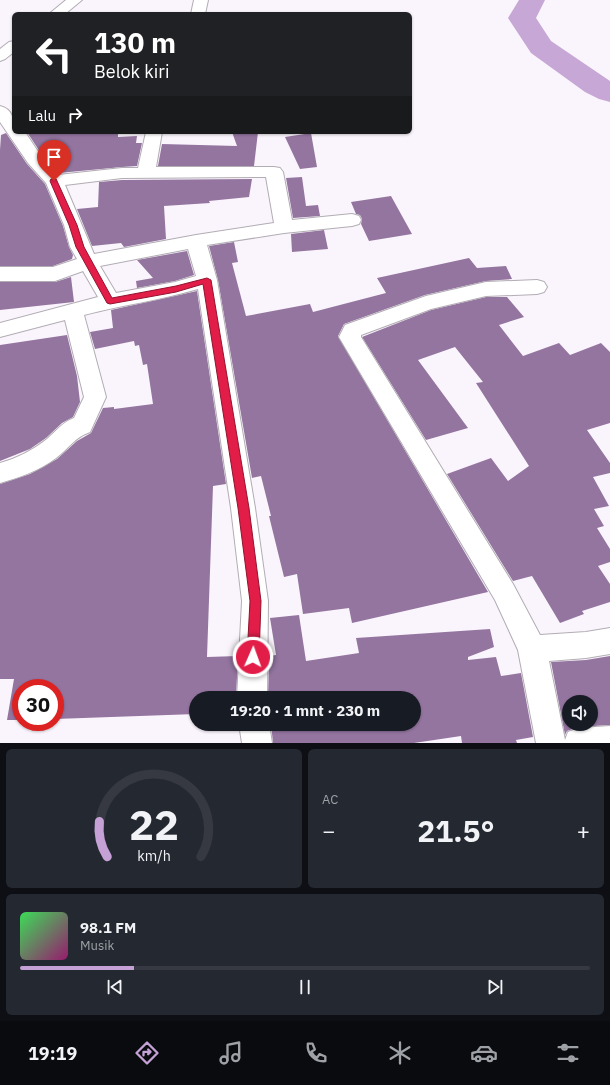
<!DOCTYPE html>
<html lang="id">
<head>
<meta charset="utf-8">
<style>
  :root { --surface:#171b24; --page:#242831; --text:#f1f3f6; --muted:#9ea1a6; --line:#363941; --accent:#c5a1d5 }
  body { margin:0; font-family:"IBM Plex Sans",sans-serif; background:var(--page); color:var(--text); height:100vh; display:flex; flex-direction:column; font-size:15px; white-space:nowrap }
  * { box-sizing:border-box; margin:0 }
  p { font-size:13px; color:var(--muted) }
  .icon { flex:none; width:22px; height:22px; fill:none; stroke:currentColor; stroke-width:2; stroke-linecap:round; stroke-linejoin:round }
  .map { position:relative; height:743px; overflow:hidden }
  .details { display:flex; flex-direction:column; gap:6px; padding:6px; background:#0d0f14; flex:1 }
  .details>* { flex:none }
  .banner { position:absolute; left:12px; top:12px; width:400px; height:122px; border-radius:6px; box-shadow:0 1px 3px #0004; background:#202124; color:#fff; overflow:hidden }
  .buttons { position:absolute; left:562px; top:695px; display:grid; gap:8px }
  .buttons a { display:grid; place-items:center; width:36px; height:36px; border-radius:50%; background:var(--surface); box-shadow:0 1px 3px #0004; font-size:20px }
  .speed { position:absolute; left:12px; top:679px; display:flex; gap:8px; font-size:20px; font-weight:700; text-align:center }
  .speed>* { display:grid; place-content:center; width:52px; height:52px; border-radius:50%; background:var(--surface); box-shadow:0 1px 3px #0004; line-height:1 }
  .speed .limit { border:6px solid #d22; background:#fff; color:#111 }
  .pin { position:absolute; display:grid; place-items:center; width:34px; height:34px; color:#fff; margin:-41px -17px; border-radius:50% 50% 50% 0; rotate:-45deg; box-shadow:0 0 4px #0007 }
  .pin .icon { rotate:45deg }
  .me { position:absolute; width:44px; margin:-22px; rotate:2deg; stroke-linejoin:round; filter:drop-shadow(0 0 3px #0008) }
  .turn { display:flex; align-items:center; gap:14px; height:84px; padding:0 16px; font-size:18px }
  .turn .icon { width:52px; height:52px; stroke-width:2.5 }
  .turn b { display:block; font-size:28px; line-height:34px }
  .then { display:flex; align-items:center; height:38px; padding:0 16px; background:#0003; gap:8px; font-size:15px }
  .big { font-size:30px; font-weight:800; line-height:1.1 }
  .details .tile { flex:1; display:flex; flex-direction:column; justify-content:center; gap:6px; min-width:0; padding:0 14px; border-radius:6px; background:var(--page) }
  .details .dial { align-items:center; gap:0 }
  .dial svg { height:104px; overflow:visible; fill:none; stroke:var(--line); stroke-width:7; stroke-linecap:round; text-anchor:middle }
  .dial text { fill:var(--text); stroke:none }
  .song { display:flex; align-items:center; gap:12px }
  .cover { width:48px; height:48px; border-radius:6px; background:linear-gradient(135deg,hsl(130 70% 55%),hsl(320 70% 35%)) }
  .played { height:4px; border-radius:2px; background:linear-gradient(90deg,var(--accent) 20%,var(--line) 20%) }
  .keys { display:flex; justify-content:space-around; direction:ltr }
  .heat { display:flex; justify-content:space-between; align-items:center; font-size:22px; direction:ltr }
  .details .tiles { flex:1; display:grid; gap:6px; grid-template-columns:1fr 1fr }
  .tile:last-child { grid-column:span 2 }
  .trip { position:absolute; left:189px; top:691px; width:232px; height:40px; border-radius:20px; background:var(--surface); box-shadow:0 1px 3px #0004; font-weight:800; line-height:40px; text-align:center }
  .menu { display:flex; height:64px; justify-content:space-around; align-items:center; background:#090b0e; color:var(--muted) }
  .menu .icon { width:28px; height:28px }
  .menu .on { color:var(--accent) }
  .menu b { font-size:18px; color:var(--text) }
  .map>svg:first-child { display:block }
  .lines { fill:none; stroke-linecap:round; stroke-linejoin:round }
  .river { fill:#c7a7d5; fill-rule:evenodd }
  .building { fill:#9475a0; fill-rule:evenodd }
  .minor-casing { stroke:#b2adb4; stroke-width:2 }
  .tertiary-casing { stroke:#b2adb4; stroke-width:2 }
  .minor { fill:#fff; fill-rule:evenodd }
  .tertiary { fill:#fff; fill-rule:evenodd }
  .route { fill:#e11d48; stroke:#92132f }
</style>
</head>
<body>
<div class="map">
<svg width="610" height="743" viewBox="0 0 610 743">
  <rect width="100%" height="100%" fill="#faf5fc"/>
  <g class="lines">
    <!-- river -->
    <path class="river" d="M519,0h26l-9,18 15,23 59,40v21l-11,-3 -14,-7 -54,-39 -23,-35z"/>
  </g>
  <!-- building -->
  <path class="building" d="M27,132h91v5l19,-1 -1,7h6l-5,23 -15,1 -63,6 -17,-18z
    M232,132h26l-4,34h-96l4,-22 75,2z
    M6,133l21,31 18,20 18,42 6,21 4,8 -1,4 -19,7h-53v-116l1,-15z
    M311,133l6,34 -17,2 -15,-32z
    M302,177l4,29 12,-1 2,11 -27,2 -7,-40z
    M252,179l-3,18 -40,4 1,2 -46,3 2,33 -42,8 -3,-4 -29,3 -15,-37 21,-2 1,-25 23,-2z
    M391,196l21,38 -43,7 -8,-17 1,-5 -2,-4 -4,-1 -5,-12z
    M324,230l4,19 -36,3 -1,-18z
    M234,242l4,20 -6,1 14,53 64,-12 3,8 73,-19 -9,-15 92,-20 8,10 29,-2 6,13 -26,2 -61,14 -81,29 -6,12 150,256 -136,31 -3,-15 -46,6 -6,-40 -13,3 -15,-61h2l-10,-40 -9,2 -34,-198 -9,-34z
    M187,251l7,24 -19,6 -38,7 -1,-7 17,-3 -16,-18z
    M71,277l3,25 -74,8v-28h55z
    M197,291l29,193 -13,2 -6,171 31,-1 -2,42h-40v16l-141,5v-31h-34v32h-14l7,-41h-14v-195l30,-10 27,-15 20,-18 14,-8 12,-25 11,-1v2l39,-5 -6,-40 -4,1 -4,-20 -4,1 -1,-5 -39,8 -5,-17 23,-4 -2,-18z
    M486,297h21l17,20 -25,8 24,31 36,-13 11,12 31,-12 9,9v71l-23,7 23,33v10l-17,4 16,29 -15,3 10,17 -7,2 13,21v13l-12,4 12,18v18l-28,9 2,3 -24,9 -28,-47 -19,5 -66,-107 44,-16 17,23 21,-15 -53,-83 7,-1 -28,-35 -37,13 50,68 -42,12 -64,-103 69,-27z
    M67,335l10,41 3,26 -7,15 -11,6 -16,15 -16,11 -30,12v-116z
    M299,615l7,46 53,-8 -3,-15 134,-9 4,18 -26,10v3l28,-3 5,19 20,-3 12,64 -17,3 1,3h-55l-1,-7 -47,7h-141l-2,-19h143v-26h-146l1,-42 7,-1 -6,-37z
    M610,656v69l-32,2 -11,4 -2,4 -14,-73 35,-2zM569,702h22v22h-22z"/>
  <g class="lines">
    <defs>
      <path id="minor" d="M194,0h14l-3,14h-14z
        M0,106c13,3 14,14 14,26h11l16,24 17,19 64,-7h16l8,-36h16l-6,35h118l6,1 3,4 9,48 60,-6 7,2 2,4 -2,4 -7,2 -68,7 -77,12 10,35 38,228 13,93 -1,97h-30l5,-97 -11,-93 -33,-219c-37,11 -76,16 -114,26l22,82 -16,35c-15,5 -21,16 -34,26 -17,13 -36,19 -56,25v-20c18,-5 33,-13 47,-24 9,-8 16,-17 27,-21l10,-21 -19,-77 -65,17v-14l98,-26 -15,-26 -28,10h-55v-14h53l24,-8 -7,-12 -6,-22 -18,-42 -18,-20 -28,-41zM266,177l8,46 -78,12 -102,19 -29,-69 57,-7zM188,249l8,27 -21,6 -59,11 -16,-27z
        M537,280l7,2 3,5 -3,5 -7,2 -51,2 -55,13 -70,26v2l152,247 27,51 46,-3 24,-4v26l-24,4 -37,3 16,79 3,-8 11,-4 31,-2v17h-74l-18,-93 -23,-50 -156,-263 6,-12 81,-29 60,-14z
        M239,724h30l3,19h-30z"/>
      <path id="tertiary" d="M66,0h16l-17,14h-16z
        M14,41v11l-9,7 -5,2v-12l9,-7z"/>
    </defs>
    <!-- minor casing -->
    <use href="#minor" class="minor-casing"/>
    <!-- tertiary casing -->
    <use href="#tertiary" class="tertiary-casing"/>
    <!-- minor -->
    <use href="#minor" class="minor"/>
    <!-- tertiary -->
    <use href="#tertiary" class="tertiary"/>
  </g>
  <!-- route -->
  <path class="route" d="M51,179h5l1,2 20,44 7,22 28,51 64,-12 31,-8 4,2 38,228 12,93 -2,56 -2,3 -4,2 -4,-2 -2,-3 3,-56 -12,-93 -35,-224 -27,8 -66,12 -3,-1 -31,-56 -7,-22 -19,-44z"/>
</svg>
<div class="buttons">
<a><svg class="icon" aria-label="sound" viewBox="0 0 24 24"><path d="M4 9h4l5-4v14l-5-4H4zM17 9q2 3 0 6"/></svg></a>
</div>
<div class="speed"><div class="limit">30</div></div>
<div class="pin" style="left:54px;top:181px;background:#d93025"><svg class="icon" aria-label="arrive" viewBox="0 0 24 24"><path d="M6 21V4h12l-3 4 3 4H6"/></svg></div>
<svg class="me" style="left:253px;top:657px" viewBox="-20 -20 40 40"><circle r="17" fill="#e11d48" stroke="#fff" stroke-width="3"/><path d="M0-11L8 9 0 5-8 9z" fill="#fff"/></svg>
<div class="trip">19:20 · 1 mnt · 230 m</div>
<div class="banner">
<div class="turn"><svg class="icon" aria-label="left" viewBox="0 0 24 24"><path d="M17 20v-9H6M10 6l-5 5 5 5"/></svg><div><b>130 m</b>Belok kiri</div></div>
<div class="then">Lalu<svg class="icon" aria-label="right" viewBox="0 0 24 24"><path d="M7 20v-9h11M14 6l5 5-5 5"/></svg></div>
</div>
</div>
<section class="details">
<div class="tiles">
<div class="tile dial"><svg viewBox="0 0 100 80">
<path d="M14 69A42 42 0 1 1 86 69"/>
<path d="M14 69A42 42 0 0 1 8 42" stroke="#c5a1d5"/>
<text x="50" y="56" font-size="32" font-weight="700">22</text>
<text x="50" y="72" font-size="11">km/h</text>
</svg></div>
<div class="tile"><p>AC</p>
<div class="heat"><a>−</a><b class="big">21.5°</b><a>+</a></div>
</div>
<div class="tile">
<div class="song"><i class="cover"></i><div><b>98.1 FM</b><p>Musik</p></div></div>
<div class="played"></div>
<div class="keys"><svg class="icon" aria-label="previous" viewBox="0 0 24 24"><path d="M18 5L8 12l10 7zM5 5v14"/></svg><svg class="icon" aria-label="pause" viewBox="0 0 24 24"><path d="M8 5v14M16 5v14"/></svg><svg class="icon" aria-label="next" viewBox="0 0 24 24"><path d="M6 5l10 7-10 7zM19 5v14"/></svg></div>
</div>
</div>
</section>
<nav class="menu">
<b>19:19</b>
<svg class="icon on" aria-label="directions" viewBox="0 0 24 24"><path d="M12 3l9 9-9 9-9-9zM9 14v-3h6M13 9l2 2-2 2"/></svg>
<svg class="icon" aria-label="music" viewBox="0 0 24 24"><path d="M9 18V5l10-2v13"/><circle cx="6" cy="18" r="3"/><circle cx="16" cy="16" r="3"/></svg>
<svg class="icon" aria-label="phone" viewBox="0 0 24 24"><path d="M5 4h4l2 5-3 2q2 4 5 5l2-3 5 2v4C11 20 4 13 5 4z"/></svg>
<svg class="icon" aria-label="climate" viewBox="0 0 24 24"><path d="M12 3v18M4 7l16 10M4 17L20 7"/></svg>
<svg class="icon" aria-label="car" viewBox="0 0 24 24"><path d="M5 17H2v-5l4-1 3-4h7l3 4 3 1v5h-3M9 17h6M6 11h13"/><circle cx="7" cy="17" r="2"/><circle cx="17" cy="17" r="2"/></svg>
<svg class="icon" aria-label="filters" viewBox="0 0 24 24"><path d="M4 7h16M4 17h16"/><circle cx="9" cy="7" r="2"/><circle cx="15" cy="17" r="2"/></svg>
</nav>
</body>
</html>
